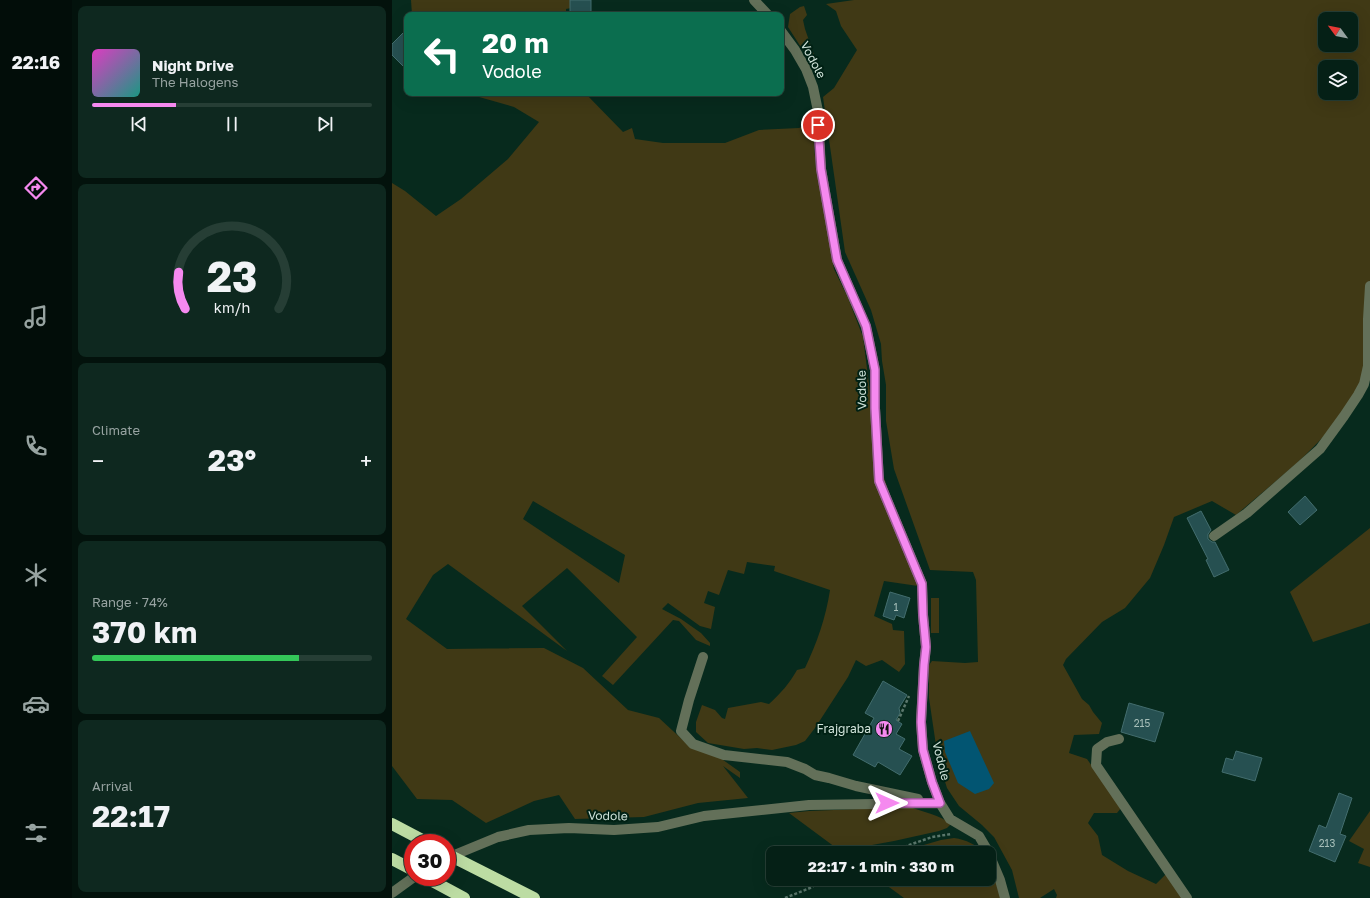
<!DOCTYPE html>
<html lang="en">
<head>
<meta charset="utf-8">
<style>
  :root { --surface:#052016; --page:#0e281f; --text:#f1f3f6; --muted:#97a3a1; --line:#263e35; --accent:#f589ef }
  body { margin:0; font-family:"Golos Text",sans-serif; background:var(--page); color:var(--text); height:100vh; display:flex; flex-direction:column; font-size:15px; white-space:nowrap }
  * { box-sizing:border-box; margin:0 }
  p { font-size:13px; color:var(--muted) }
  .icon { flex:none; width:22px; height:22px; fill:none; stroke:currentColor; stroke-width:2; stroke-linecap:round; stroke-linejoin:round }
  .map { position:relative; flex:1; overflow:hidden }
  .sheet { display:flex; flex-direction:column; gap:6px; padding:6px; background:#03120c; width:320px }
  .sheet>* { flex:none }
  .guide { position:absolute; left:12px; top:12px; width:380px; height:84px; border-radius:8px; box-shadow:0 4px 16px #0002,0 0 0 1px var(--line); background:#0b6e4f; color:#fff; overflow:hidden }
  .needle { width:26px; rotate:302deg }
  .controls { position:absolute; left:926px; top:12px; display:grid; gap:8px }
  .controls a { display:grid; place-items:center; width:40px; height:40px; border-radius:8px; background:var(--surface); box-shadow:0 4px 16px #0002,0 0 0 1px var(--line); font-size:20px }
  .speed { position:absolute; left:12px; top:834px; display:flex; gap:8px; font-size:20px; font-weight:700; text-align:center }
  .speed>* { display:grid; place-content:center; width:52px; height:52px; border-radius:50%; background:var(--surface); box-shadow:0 4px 16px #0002,0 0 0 1px var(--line); line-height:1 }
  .speed .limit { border:6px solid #d22; background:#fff; color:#111 }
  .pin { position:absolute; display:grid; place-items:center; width:34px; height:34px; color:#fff; margin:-17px; border:2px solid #fff; border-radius:50%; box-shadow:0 1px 4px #0007 }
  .me { position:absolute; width:44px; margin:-22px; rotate:90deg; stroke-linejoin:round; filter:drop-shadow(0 0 3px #0008) }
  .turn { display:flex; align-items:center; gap:14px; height:84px; padding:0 12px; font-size:18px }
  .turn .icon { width:52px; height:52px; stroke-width:2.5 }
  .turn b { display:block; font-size:28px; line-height:34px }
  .big { font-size:30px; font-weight:700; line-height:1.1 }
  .sheet .card { flex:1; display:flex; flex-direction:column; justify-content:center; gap:6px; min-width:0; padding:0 14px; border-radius:8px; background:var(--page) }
  .sheet .dial { align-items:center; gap:0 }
  .dial svg { height:104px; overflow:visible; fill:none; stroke:var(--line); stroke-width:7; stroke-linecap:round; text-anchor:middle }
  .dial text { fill:var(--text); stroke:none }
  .song { display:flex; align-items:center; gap:12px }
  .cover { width:48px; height:48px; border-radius:6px; background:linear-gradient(135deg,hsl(310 70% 55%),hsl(170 70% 35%)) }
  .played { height:4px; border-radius:2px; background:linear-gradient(90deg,var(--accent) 30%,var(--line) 30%) }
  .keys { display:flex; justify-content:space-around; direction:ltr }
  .heat { display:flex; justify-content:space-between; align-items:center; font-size:22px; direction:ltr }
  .charge { height:6px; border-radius:3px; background:linear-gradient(90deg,#34c759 74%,var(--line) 0) }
  .trip { position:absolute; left:374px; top:846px; width:230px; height:40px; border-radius:8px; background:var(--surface); box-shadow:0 4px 16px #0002,0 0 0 1px var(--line); font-weight:700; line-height:40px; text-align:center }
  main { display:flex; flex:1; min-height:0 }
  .menu { display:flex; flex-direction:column; width:72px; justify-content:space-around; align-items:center; background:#020d09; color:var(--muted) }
  .menu .icon { width:28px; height:28px }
  .menu .current { color:var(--accent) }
  .menu b { font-size:18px; color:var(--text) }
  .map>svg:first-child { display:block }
  .green { fill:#403915; fill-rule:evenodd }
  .water { fill:#025572 }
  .building { fill:#265051; stroke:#436d6e }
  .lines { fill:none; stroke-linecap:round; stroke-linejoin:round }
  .path { stroke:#5b776c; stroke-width:2.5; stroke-dasharray:3 2; stroke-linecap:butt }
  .minor { stroke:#637059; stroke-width:10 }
  .highway { stroke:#bcdca3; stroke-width:12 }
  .route-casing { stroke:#9f599b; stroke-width:10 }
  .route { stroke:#f589ef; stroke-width:7 }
  .labels { text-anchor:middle; stroke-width:4; stroke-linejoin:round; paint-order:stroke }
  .number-label { font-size:10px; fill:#a6beb8 }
  .street-label { font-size:12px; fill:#d0e3da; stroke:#002114 }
  .poi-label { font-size:12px; fill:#d0e3da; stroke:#002114; text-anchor:end }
</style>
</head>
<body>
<main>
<nav class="menu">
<b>22:16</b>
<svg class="icon current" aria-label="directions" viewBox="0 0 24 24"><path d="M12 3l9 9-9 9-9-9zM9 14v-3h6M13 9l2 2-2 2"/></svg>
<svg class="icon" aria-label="music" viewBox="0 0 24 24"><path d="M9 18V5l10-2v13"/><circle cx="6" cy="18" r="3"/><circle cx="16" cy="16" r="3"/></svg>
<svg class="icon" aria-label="phone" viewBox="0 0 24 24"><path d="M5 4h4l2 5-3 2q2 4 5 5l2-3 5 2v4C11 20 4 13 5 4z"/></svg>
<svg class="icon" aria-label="climate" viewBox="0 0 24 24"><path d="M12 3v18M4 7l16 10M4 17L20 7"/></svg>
<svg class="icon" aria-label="car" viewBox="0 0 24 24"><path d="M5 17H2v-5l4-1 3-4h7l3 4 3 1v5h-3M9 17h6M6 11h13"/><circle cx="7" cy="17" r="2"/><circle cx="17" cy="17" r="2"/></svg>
<svg class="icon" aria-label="filters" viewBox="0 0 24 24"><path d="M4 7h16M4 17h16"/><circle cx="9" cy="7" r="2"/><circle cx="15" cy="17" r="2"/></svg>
</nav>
<section class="sheet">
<div class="card">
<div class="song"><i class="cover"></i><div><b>Night Drive</b><p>The Halogens</p></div></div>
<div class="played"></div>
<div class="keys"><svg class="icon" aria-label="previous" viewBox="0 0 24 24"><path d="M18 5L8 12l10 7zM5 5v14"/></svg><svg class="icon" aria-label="pause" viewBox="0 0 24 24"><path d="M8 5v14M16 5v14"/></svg><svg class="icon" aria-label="next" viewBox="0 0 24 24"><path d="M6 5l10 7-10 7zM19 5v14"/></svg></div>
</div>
<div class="card dial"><svg viewBox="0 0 100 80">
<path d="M14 69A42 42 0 1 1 86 69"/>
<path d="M14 69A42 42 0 0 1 9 41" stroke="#f589ef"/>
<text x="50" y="56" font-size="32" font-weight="700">23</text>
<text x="50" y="72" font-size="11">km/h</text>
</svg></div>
<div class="card"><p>Climate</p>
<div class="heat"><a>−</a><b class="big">23°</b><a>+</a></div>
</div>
<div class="card"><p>Range · 74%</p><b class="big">370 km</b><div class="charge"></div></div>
<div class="card"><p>Arrival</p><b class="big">22:17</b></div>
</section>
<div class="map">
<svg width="978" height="898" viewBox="0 0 978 898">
  <rect width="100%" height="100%" fill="#072a1d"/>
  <!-- green -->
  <path class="green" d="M19,0h160v8l-5,1v6h-154z
    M462,0h516v333c-2,12 -4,39 -9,48 -26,57 -79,94 -125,134l-24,-14 -38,16 -10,28 -14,33 -25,30 -23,14 -36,37 -3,6 19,34 7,6 4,7 9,11 -3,11 -25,1 -5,18 18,6 34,49 -4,5h-23l-6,10 10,13 4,19 26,16 28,13 11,-11 18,25h-129l1,-3 -3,-6 -14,9h-21l-7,-28 -18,-33 -12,-12 -23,-19 -12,-18 -9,-29 -9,-61v-33l3,-4 33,2 13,-1 -2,-82 -3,-8 -43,-2 -36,-101 -8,-48v-36l-4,-24 -1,-17 -10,-34 -26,-58 -22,-155 11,-9 23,-38 -16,-24 -5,-15 -10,-7zM933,19h26v26h-26zM933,67h26v26h-26z
    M412,6l3,9 -4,5 2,9 14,40 -3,6 -10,-20 -18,-28 2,-13 10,-7z
    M73,93h120l38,39 9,-4 3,11 28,4h62l34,-13 40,-2 13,-6 4,47 18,100 14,29 15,39 16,126 36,105 3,18 -34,-5 -10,35 18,8 1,6 11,1 1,33 -6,8 -17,-12 -16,6 -10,-6 -8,17 -33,51 -10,13 -9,4 -24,5 -15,-2 -13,1 -36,-6 -12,-11v-10l6,-17 13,5 7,8 3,1 3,-11 33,-6 8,2c12,-11 20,-20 28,-34l8,-2c12,-25 21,-51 25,-78l-56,-19 1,-5 -28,-4 -3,12 -16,-4 -9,25 -11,-4 -4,12 11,4 -4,22 -11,-3 -32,-23 -6,6 19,10 20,14 9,10v3l-14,-6 -17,-19 -6,-1 -60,65 -11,-9 35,-39 -70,-69 -45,38 45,45 -119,-87 -15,11 -27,44 41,30 97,-1 39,20 45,42 31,8 27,25 33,14 21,15v6l-17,-12 25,32 -50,5 -54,14 -69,2 -16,-24 -25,6 -48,22 -34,-23 -35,-1 -25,-33v-583l13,8 31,25 25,-17 47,-40 31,-37 -25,-15zM141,501l92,54 -6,28 -96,-64z
    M978,528v95l-57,19 -23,-50z
    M539,598h8v35h-8z
    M518,807c13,5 30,8 41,17l-4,4 -8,3 -45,10 -22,4 -13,8h-16l-54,-40 20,-2z
    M978,811v56l-12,-4 6,-14 -15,-8z
    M562,838c13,2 21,6 30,15h-108l27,-2 38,-11z
    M597,861l12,37h-97l-26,-19h111z"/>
  <!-- water -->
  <path class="water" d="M578,731l24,52 -5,6 -14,5 -17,-11 -13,-31 -1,-11z"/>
  <!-- building -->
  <path class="building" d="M178,0h21v15h-21z
    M15,29v41l-15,-15v-11z
    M913,496l12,14 -17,15 -12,-13z
    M809,511l10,19 -3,4v5l4,3h3l14,28 -15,7 -8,-17 2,-1 -21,-41z
    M498,592l20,6 -6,20 -8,-3 -2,5 -11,-4z
    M491,681l24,14 -8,13 1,5 -4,7 6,4 -6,10 9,5 -6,10 13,7 -12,19 -22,-13 -3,5 -22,-12 21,-37 -9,-5z
    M737,703l35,10 -9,29 -34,-10z
    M844,751l26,7 -7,23 -33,-9 4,-14 7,2z
    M947,793l13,5 -12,36 6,2 -11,26 -26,-11 10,-26 7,3z"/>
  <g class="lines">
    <!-- path -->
    <path class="path" d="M506,721l11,-25
      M474,853l7,-5 25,1 34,-12 19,-3
      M393,898l25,-10 15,-9"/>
    <!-- minor -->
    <path class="minor" d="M362,0l14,15
      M389,31l14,19 11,19 7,18 5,24 3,58 16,91 29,67 9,43v38l4,73 43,103 1,31 3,32 -2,18 -3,57 2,28 9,32 8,21 10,16 29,17 10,17
      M822,536l33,-23 73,-64 24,-33 14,-21 6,-11 4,-18v-47l2,-33
      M311,657l-14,43 -8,31 12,13 31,11 63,7 18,7 10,6 14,3 27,8 62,13
      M727,739l-12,3 -10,7 -1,16 91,133
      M597,854l11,26 5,18
      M55,858l51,-21 31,-7 40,-2 45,2 44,-3 46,-11 105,-11 131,-2
      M0,893l22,-16"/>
    <!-- highway -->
    <path class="highway" d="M0,824l36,19
      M55,854l87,44
      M0,859l21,11
      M33,877l39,21"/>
  </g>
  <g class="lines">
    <defs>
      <path id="route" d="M426,125l3,44 16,91 29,66 9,44v38l4,73 43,103 1,31 3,32 -2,18 -3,57 2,28 9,32 8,21h-53"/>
    </defs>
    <!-- route casing -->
    <use href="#route" class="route-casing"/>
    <!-- route -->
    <use href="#route" class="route"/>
  </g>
  <!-- icons -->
  <defs>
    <symbol id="restaurant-disc" viewBox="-11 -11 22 22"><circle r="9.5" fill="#f589ef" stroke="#002114"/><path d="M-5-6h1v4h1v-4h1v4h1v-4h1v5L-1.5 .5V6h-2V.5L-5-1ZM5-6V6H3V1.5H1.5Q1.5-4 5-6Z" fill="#111"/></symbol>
  </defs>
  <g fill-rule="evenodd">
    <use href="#restaurant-disc" x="482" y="719" width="20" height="20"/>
  </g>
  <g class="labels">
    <!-- number labels -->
    <g class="number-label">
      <text x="504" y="611">1</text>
      <text x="750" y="727">215</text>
      <text x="935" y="847">213</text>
    </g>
    <!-- street labels -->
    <g class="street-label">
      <text transform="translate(421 60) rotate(62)" y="4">Vodole</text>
      <text transform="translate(470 390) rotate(-91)" y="4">Vodole</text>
      <text transform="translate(549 761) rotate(76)" y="4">Vodole</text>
      <text transform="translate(216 816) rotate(1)" y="4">Vodole</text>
    </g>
    <!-- poi labels -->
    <g class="poi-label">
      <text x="479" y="733">Frajgraba</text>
    </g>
  </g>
</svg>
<div class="controls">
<a><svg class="needle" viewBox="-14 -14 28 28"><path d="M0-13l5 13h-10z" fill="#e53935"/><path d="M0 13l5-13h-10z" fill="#97a3a1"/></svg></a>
<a><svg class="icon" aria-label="layers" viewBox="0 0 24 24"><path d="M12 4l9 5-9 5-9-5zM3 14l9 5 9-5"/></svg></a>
</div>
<div class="speed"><div class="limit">30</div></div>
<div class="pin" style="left:426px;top:125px;background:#d93025"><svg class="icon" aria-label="arrive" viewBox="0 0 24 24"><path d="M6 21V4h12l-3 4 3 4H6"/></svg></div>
<svg class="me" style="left:495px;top:803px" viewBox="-20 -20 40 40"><path d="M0-17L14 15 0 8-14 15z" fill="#f589ef" stroke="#fff" stroke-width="4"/></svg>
<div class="trip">22:17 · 1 min · 330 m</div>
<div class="guide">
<div class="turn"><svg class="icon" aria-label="left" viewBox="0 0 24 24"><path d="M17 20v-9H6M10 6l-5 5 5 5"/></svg><div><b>20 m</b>Vodole</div></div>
</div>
</div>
</main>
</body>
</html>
